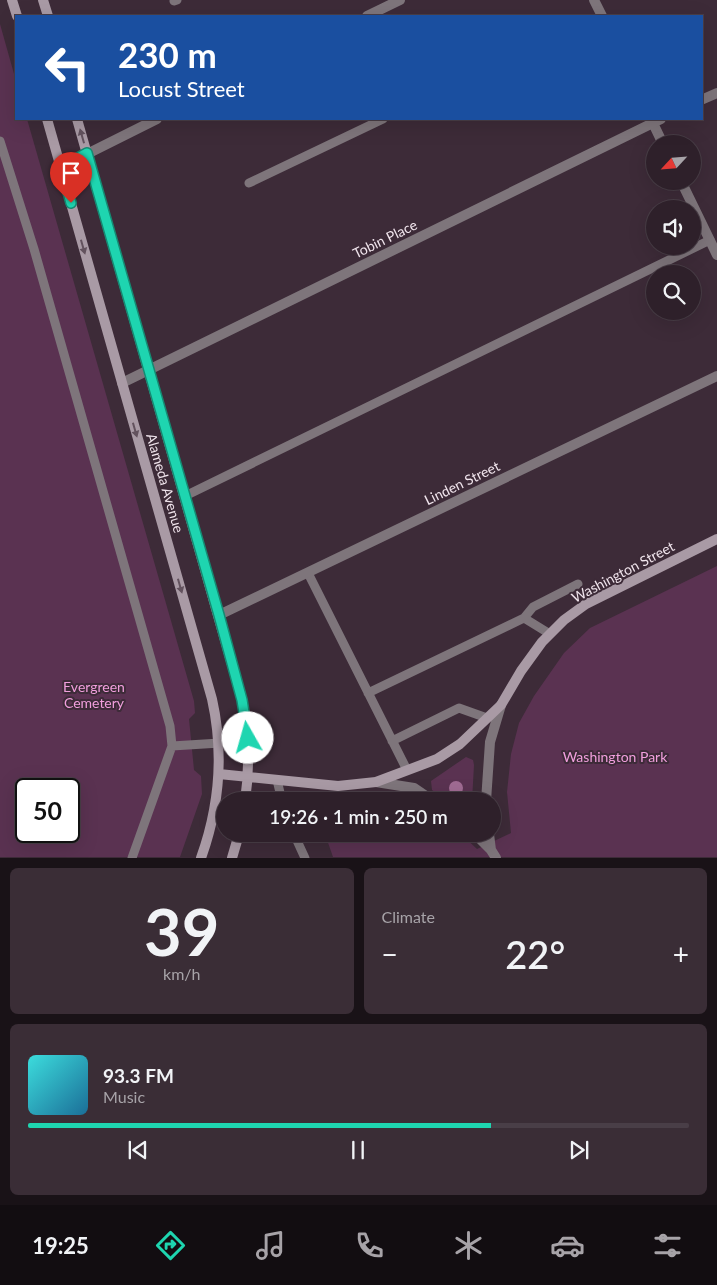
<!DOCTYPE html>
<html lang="en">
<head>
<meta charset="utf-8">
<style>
  :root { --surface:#2e202a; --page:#3a2d36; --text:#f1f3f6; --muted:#a7a3a8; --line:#493e47; --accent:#1ed5b0 }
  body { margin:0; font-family:Lato,sans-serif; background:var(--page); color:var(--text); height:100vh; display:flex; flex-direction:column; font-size:19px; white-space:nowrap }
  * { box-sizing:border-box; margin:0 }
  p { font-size:16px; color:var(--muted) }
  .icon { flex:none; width:28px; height:28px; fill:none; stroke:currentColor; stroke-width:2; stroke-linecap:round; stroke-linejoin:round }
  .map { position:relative; height:858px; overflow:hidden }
  .panel { display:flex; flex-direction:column; gap:10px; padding:10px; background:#191217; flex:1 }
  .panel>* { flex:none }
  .top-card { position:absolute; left:15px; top:15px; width:688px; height:105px; border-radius:0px; box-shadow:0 5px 20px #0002,0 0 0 1px var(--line); background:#1a4fa0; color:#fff; overflow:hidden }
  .needle { width:32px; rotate:244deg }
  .tools { position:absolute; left:646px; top:135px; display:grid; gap:10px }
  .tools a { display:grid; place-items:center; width:55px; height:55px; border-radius:50%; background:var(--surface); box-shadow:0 5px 20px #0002,0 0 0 1px var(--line); font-size:25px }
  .speed { position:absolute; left:15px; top:778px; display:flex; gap:10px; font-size:25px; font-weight:700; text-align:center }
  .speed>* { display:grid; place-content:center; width:65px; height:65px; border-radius:50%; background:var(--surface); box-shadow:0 5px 20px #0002,0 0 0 1px var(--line); line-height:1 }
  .speed .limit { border:2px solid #111; border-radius:8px; background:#fff; color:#111 }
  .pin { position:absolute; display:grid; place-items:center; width:42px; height:42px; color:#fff; margin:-51px -21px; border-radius:50% 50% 50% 0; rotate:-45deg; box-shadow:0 0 5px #0007 }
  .pin .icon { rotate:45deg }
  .me { position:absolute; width:55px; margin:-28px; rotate:353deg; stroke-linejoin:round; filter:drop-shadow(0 0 4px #0008) }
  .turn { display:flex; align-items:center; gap:18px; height:105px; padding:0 20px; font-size:22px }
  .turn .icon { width:65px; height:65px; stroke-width:2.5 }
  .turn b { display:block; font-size:35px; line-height:42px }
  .big { font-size:38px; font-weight:600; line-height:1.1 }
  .panel .tile { flex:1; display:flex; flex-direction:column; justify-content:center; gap:8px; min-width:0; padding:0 18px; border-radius:8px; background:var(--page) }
  .panel .dial { align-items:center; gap:0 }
  .dial b { font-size:65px; line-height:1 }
  .song { display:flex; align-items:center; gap:15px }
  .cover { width:60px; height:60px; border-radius:8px; background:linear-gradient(135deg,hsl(180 70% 55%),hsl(200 70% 35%)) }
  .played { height:5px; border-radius:2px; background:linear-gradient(90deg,var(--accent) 70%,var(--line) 70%) }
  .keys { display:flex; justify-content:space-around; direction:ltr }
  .heat { display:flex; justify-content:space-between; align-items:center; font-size:28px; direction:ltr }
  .panel .tiles { flex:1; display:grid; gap:10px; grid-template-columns:1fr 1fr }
  .tile:last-child { grid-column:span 2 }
  .trip { position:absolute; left:216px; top:792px; width:285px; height:50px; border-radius:25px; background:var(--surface); box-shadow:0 5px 20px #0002,0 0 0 1px var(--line); font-weight:600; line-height:50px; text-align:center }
  .tab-bar { display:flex; height:80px; justify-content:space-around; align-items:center; background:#120d11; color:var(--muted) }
  .tab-bar .icon { width:35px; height:35px }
  .tab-bar .current { color:var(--accent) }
  .tab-bar b { font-size:22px; color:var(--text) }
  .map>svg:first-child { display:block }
  .green { fill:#5a3251; fill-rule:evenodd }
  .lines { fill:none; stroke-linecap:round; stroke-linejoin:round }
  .lane { stroke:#7e757b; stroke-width:9 }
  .street { stroke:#7e757b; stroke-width:10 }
  .secondary { stroke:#a99aa5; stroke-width:10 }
  .tree { fill:#a06b93 }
  .oneway { fill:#63525e }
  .route-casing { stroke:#148a72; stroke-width:12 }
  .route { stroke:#1ed5b0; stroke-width:9 }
  .labels { text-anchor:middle; stroke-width:4; stroke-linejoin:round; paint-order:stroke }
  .street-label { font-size:14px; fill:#f1e5ed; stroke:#3d2b38 }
  .park-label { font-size:14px; fill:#f19fdd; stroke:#3d2b38 }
</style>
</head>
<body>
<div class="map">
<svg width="717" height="858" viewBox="0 0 717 858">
  <rect width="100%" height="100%" fill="#3d2b38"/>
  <!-- green -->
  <path class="green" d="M0,24l16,57v38h11l167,582 1,12 -6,6 5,51 7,6 1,18 -22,63h-180zM26,789h43v42h-43z
    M717,566v291h-384l-8,-23h136l16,15 34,-16 -4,-41 4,-38 8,-31 15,-27 30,-43 26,-25z
    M466,757l7,3 1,5 -2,36h-26l-14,-11 -1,-9z"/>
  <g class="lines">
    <!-- lane -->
    <path class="lane" d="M174,1l3,-1
      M0,141l34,108 136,477 2,20 -40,112
      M249,183l134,-64
      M185,496l525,-256
      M308,573l99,197
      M524,618l9,-11 45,-23
      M368,693l156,-75 26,16
      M392,741l67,-33 28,10
      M172,746l48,-3
      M277,780l5,21
      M294,834l11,24"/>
    <!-- street -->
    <path class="street" d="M594,0l8,16
      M367,16l33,-16
      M701,100l16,-7
      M651,119l12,25
      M61,167l96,-48
      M681,181l36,74
      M122,383l539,-264
      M219,615l498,-239
      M376,782l38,6 19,13
      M486,801l4,-59 11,-37
      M475,834l16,16
      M489,834l2,16 5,8"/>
    <!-- secondary -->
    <path class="secondary" d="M12,0l5,16
      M43,0l5,16
      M47,119l165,580c12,54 8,106 -11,159
      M77,119l165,581c7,34 8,67 3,101
      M219,774l119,12 38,-4 61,-23 23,-15 41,-39 20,-34 21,-29 22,-22 22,-16 131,-65
      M232,858l7,-24"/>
  </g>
  <!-- trees -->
  <circle class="tree" cx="456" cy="788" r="7"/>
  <!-- one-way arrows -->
  <defs><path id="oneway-solid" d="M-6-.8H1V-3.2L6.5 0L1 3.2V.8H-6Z" transform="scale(1.25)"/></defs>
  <g class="oneway">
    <use href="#oneway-solid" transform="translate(82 136) rotate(-106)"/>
    <use href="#oneway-solid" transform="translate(83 247) rotate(74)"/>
    <use href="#oneway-solid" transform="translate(135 430) rotate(74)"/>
    <use href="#oneway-solid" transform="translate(180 586) rotate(74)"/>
  </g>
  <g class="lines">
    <defs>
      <path id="route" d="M71,203l-10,-36 26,-14 132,462 23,85 6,38"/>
    </defs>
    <!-- route casing -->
    <use href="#route" class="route-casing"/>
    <!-- route -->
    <use href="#route" class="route"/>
  </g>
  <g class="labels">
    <!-- street labels -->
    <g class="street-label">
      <text transform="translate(385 239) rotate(-26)" y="5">Tobin Place</text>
      <text transform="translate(165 483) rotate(74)" y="5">Alameda Avenue</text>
      <text transform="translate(462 483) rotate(-26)" y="5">Linden Street</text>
      <text transform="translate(623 572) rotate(-28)" y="5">Washington Street</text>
    </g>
    <!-- park labels -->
    <g class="park-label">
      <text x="94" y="692">Evergreen<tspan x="94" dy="16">Cemetery</tspan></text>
      <text x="615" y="762">Washington Park</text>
    </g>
  </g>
</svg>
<div class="tools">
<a><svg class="needle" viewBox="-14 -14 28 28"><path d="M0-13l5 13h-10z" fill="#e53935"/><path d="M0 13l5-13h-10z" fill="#a7a3a8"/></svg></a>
<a><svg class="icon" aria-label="sound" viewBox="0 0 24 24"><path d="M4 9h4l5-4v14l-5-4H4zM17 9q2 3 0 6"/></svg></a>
<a><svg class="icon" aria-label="search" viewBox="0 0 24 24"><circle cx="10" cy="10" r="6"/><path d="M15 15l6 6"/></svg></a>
</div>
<div class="speed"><div class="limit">50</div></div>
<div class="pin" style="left:71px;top:203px;background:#d93025"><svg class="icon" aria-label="arrive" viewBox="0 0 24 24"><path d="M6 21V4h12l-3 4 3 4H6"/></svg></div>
<svg class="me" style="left:248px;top:738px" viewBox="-20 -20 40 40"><circle r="19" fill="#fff"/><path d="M0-13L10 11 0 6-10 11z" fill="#1ed5b0"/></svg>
<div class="trip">19:26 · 1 min · 250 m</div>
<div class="top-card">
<div class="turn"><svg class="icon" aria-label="left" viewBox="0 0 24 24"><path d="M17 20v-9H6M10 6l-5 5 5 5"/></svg><div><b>230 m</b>Locust Street</div></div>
</div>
</div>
<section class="panel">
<div class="tiles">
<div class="tile dial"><b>39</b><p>km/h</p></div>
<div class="tile"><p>Climate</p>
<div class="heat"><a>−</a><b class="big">22°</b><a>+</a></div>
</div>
<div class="tile">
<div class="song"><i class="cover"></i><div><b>93.3 FM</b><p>Music</p></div></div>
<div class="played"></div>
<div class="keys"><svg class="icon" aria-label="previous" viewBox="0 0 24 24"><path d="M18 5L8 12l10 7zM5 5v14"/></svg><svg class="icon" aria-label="pause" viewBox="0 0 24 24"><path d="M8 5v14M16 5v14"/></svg><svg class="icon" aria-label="next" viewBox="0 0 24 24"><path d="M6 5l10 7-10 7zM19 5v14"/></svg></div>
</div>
</div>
</section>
<nav class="tab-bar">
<b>19:25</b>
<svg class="icon current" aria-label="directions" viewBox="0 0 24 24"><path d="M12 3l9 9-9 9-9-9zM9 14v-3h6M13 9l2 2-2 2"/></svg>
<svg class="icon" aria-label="music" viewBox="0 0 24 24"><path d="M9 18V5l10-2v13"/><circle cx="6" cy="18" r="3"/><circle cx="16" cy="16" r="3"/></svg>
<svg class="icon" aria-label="phone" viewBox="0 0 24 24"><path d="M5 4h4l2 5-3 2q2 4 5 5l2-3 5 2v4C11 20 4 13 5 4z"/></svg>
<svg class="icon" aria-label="climate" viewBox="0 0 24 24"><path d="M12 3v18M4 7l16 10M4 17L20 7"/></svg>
<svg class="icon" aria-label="car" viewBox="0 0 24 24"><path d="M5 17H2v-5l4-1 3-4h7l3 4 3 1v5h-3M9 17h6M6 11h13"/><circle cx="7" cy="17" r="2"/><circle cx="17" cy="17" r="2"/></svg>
<svg class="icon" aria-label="filters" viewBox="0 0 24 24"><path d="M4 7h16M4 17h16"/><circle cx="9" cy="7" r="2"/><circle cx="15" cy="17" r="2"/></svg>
</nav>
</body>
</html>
